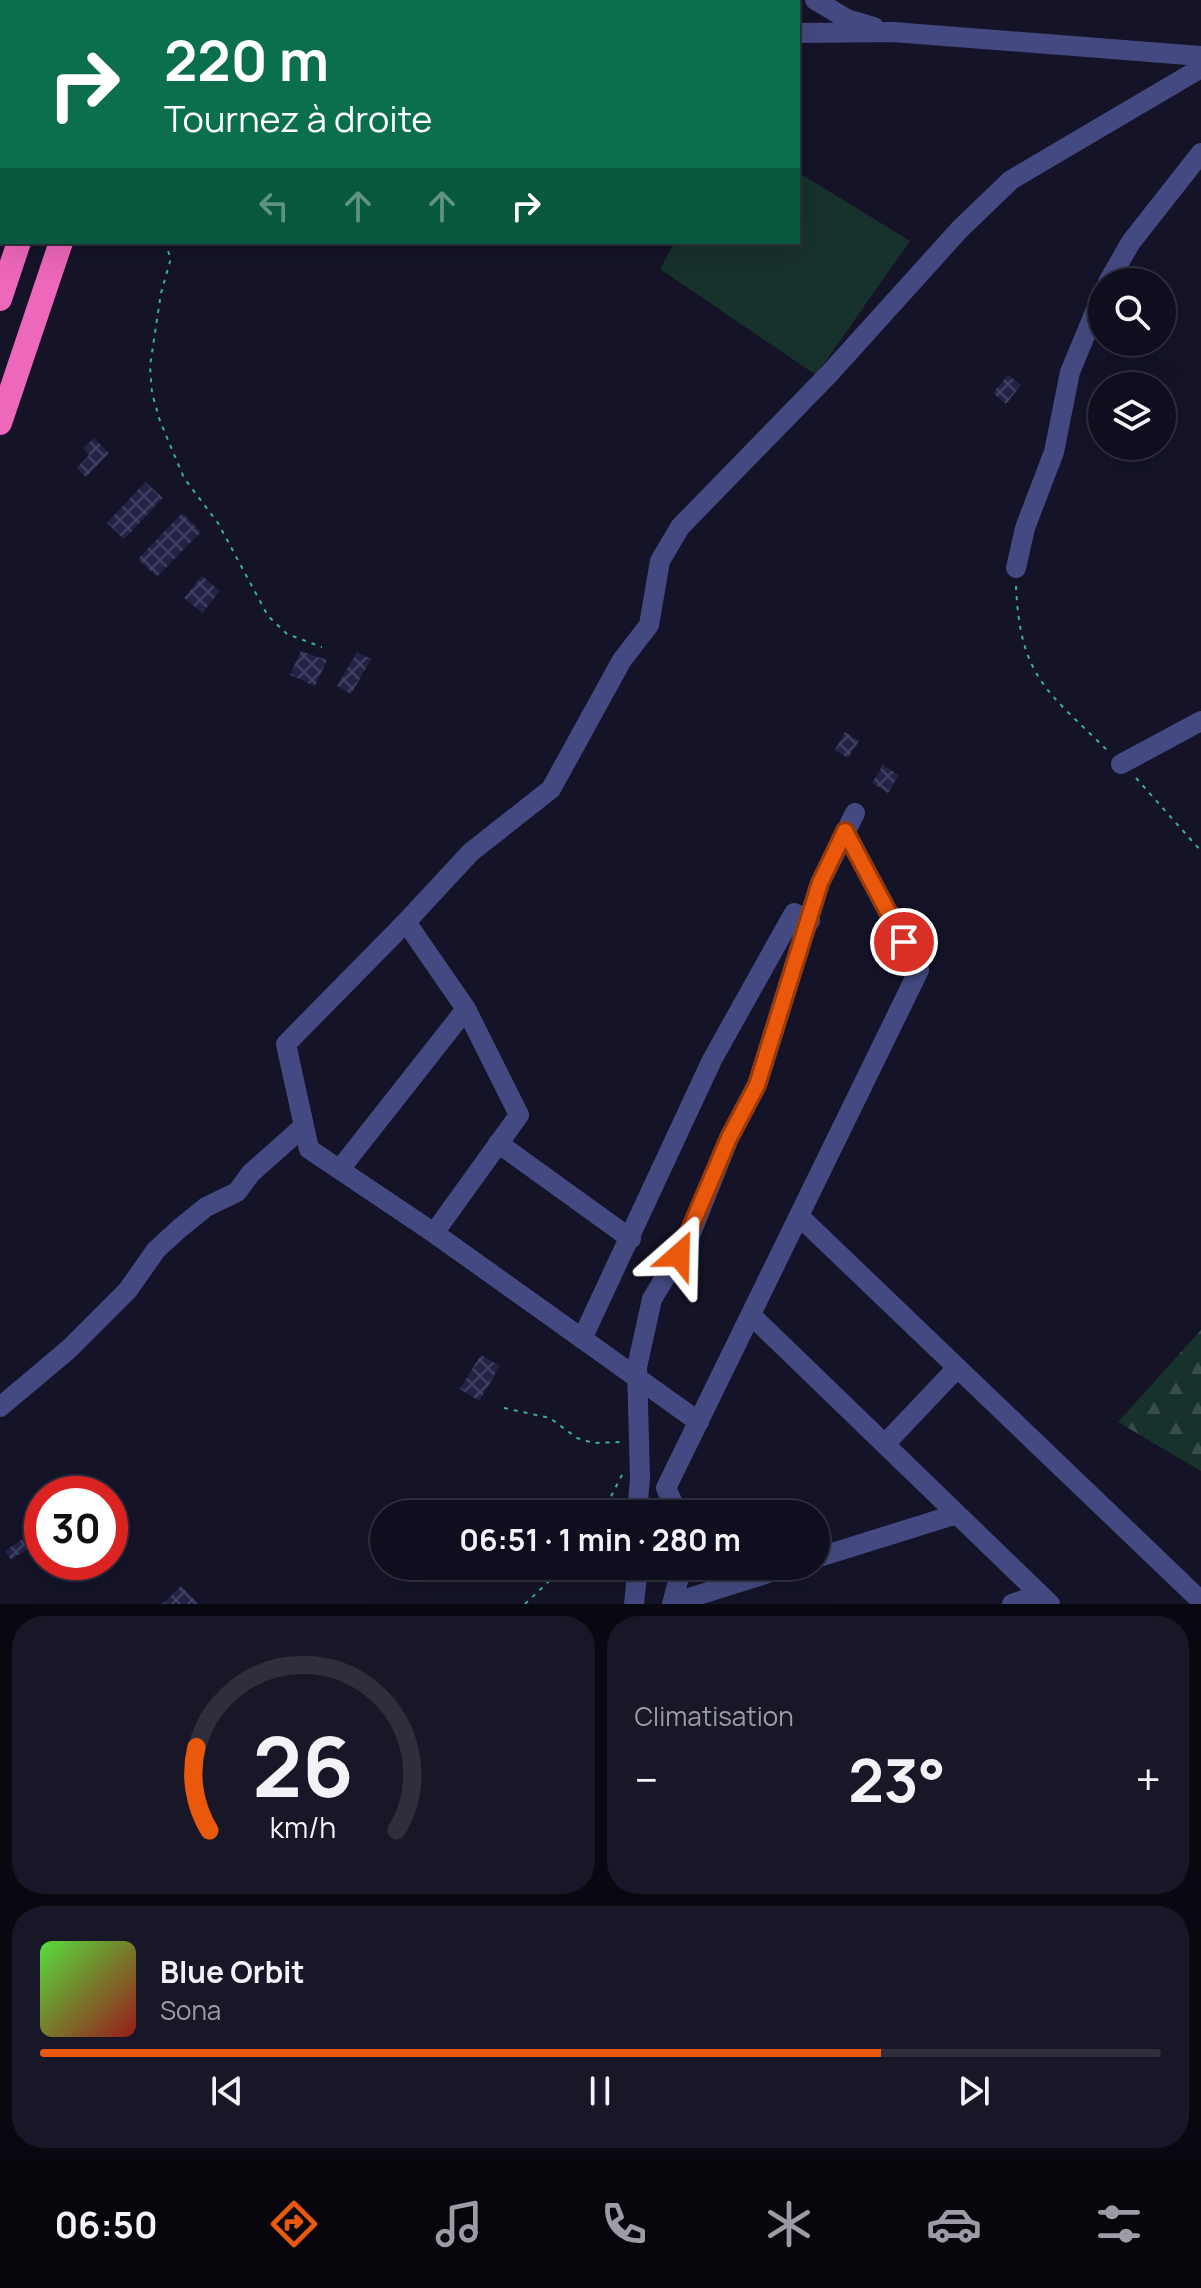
<!DOCTYPE html>
<html lang="fr">
<head>
<meta charset="utf-8">
<style>
  :root { --surface:#0f0e1e; --page:#181727; --text:#f1f3f6; --muted:#9b9ca4; --line:#2f2e3c; --accent:#ea580c }
  body { margin:0; font-family:Manrope,sans-serif; background:var(--page); color:var(--text); height:100vh; display:flex; flex-direction:column; font-size:30px; white-space:nowrap }
  * { box-sizing:border-box; margin:0 }
  p { font-size:26px; color:var(--muted) }
  .icon { flex:none; width:44px; height:44px; fill:none; stroke:currentColor; stroke-width:2; stroke-linecap:round; stroke-linejoin:round }
  .map { position:relative; height:1604px; overflow:hidden }
  .panel { display:flex; flex-direction:column; gap:12px; padding:12px; background:#080810; flex:1 }
  .panel>* { flex:none }
  .guide { position:absolute; left:0px; top:0px; width:800px; height:244px; box-shadow:0 8px 32px #0002,0 0 0 2px var(--line); background:#0b6e4f; color:#fff; overflow:hidden }
  .buttons { position:absolute; left:1088px; top:268px; display:grid; gap:16px }
  .buttons a { display:grid; place-items:center; width:88px; height:88px; border-radius:50%; background:var(--surface); box-shadow:0 8px 32px #0002,0 0 0 2px var(--line); font-size:40px }
  .speed { position:absolute; left:24px; top:1476px; display:flex; gap:16px; font-size:40px; font-weight:700; text-align:center }
  .speed>* { display:grid; place-content:center; width:104px; height:104px; border-radius:50%; background:var(--surface); box-shadow:0 8px 32px #0002,0 0 0 2px var(--line); line-height:1 }
  .speed .limit { border:12px solid #d22; background:#fff; color:#111 }
  .pin { position:absolute; display:grid; place-items:center; width:68px; height:68px; color:#fff; margin:-34px; border:4px solid #fff; border-radius:50%; box-shadow:0 2px 8px #0007 }
  .me { position:absolute; width:88px; margin:-44px; rotate:25deg; stroke-linejoin:round; filter:drop-shadow(0 0 6px #0008) }
  .turn { display:flex; align-items:center; gap:28px; height:168px; padding:0 32px; font-size:36px }
  .turn .icon { width:104px; height:104px; stroke-width:2.5 }
  .turn b { display:block; font-size:56px; line-height:68px }
  .lanes { display:flex; align-items:center; height:76px; padding:0 32px; background:#0003; justify-content:center; gap:40px; direction:ltr }
  .lanes .off { opacity:.35 }
  .big { font-size:60px; font-weight:700; line-height:1.1 }
  .panel .widget { flex:1; display:flex; flex-direction:column; justify-content:center; gap:12px; min-width:0; padding:0 28px; border-radius:32px; background:var(--page) }
  .panel .dial { align-items:center; gap:0 }
  .dial svg { height:208px; overflow:visible; fill:none; stroke:var(--line); stroke-width:7; stroke-linecap:round; text-anchor:middle }
  .dial text { fill:var(--text); stroke:none }
  .song { display:flex; align-items:center; gap:24px }
  .cover { width:96px; height:96px; border-radius:12px; background:linear-gradient(135deg,hsl(110 70% 55%),hsl(0 70% 35%)) }
  .played { height:8px; border-radius:4px; background:linear-gradient(90deg,var(--accent) 75%,var(--line) 75%) }
  .keys { display:flex; justify-content:space-around; direction:ltr }
  .heat { display:flex; justify-content:space-between; align-items:center; font-size:44px; direction:ltr }
  .panel .tiles { flex:1; display:grid; gap:12px; grid-template-columns:1fr 1fr }
  .widget:last-child { grid-column:span 2 }
  .trip { position:absolute; left:370px; top:1500px; width:460px; height:80px; border-radius:40px; background:var(--surface); box-shadow:0 8px 32px #0002,0 0 0 2px var(--line); font-weight:700; line-height:80px; text-align:center }
  .menu { display:flex; height:128px; justify-content:space-around; align-items:center; background:#06060c; color:var(--muted) }
  .menu .icon { width:56px; height:56px }
  .menu .current { color:var(--accent) }
  .menu b { font-size:36px; color:var(--text) }
  .map>svg:first-child { display:block }
  .forest { fill:url(#forest-firs) }
  .pitch { fill:#17312c }
  .building { fill:url(#building-cross-hatch) }
  .lines { fill:none; stroke-linecap:round; stroke-linejoin:round }
  .path { stroke:#3fae98; stroke-width:2; stroke-dasharray:4 6; stroke-linecap:butt }
  .minor { stroke:#444a81; stroke-width:20 }
  .highway { stroke:#ed67ba; stroke-width:24 }
  .route-casing { stroke:#983908; stroke-width:20 }
  .route { stroke:#ea580c; stroke-width:14 }
</style>
</head>
<body>
<div class="map">
<svg width="1201" height="1604" viewBox="0 0 1201 1604">
  <defs>
    <pattern id="forest-firs" width="22" height="20" patternUnits="userSpaceOnUse" patternTransform="scale(2)"><rect width="22" height="20" fill="#17312c"/><path d="M5 1l3.5 6h-7zM16 11l3.5 6h-7z" fill="#384e4c"/></pattern>
    <pattern id="building-cross-hatch" width="8" height="8" patternUnits="userSpaceOnUse" patternTransform="scale(2)"><rect width="8" height="8" fill="#242247"/><path d="M0 0l8 8M0 8l8-8" fill="none" stroke="#434262"/></pattern>
  </defs>
  <rect width="100%" height="100%" fill="#141328"/>
  <!-- forest -->
  <path class="forest" d="M1201,1330v141l-83,-49z"/>
  <!-- pitch -->
  <path class="pitch" d="M798,172l112,69 -94,134 -156,-106 15,-27h123z"/>
  <!-- building -->
  <path class="building" d="M1008,375l13,10 -15,19 -13,-11z
    M94,438l15,15 -23,24 -9,-9 12,-13 -6,-7z
    M145,482l18,16 -39,41 -17,-16z
    M182,513l19,19 -44,45 -19,-18z
    M202,576l18,15 -18,22 -18,-15z
    M301,651l26,9 -12,26 -25,-11z
    M357,652l14,7 -20,35 -14,-8z
    M845,732l14,9 -11,17 -13,-8z
    M883,765l16,10 -11,18 -16,-10z
    M481,1355l19,11 -21,35 -19,-12z
    M33,1532l6,9 -28,19 -6,-9z
    M181,1586l18,18h-37z"/>
  <g class="lines">
    <!-- path -->
    <path class="path" d="M205,2v-2
      M164,242l7,16 -10,35 -11,73 2,27 8,28 24,57 34,45 50,93 19,18 35,13
      M1016,586c4,91 31,105 92,165
      M1136,778l65,73
      M504,1408l46,10 27,20 16,5 29,-1
      M602,1514l21,-41
      M525,1604l40,-38"/>
    <!-- minor -->
    <path class="minor" d="M323,0l11,2
      M815,0l32,19 27,8
      M798,33l95,-1 308,24
      M1108,282l23,-40 70,-89
      M1016,568l9,-40 29,-76 16,-80 32,-77
      M1121,764l80,-43
      M406,922l65,-70 80,-63 71,-129 27,-35 11,-64 20,-34 149,-153 131,-145 51,-49 190,-112
      M498,1143l133,96
      M340,1169l126,-160
      M799,1216l402,385
      M434,1233l85,-118 -53,-106 -60,-87 -120,122 23,105 125,84 265,189
      M751,1315l299,289
      M582,1339l130,-279 82,-147 16,8
      M0,1407l69,-58 59,-59 28,-40 24,-22 26,-21 31,-15 14,-19 53,-47
      M885,1444l72,-76
      M637,1514l3,-36 -3,-111 15,-68 37,-61 40,-100 28,-53 63,-202 35,-70
      M678,1514l-12,-26 253,-518 -74,-139
      M816,1558l141,-44
      M673,1603l118,-37
      M634,1604l4,-38
      M672,1604l10,-38
      M1012,1604l28,-10"/>
    <!-- highway -->
    <path class="highway" d="M99,2l1,-2
      M142,2v-2
      M0,299l19,-57
      M0,423l61,-181"/>
  </g>
  <g class="lines">
    <defs>
      <path id="route" d="M679,1255l50,-117 28,-53 63,-202 25,-52 59,111"/>
    </defs>
    <!-- route casing -->
    <use href="#route" class="route-casing"/>
    <!-- route -->
    <use href="#route" class="route"/>
  </g>
</svg>
<div class="buttons">
<a><svg class="icon" aria-label="search" viewBox="0 0 24 24"><circle cx="10" cy="10" r="6"/><path d="M15 15l6 6"/></svg></a>
<a><svg class="icon" aria-label="layers" viewBox="0 0 24 24"><path d="M12 4l9 5-9 5-9-5zM3 14l9 5 9-5"/></svg></a>
</div>
<div class="speed"><div class="limit">30</div></div>
<div class="pin" style="left:904px;top:942px;background:#d93025"><svg class="icon" aria-label="arrive" viewBox="0 0 24 24"><path d="M6 21V4h12l-3 4 3 4H6"/></svg></div>
<svg class="me" style="left:679px;top:1255px" viewBox="-20 -20 40 40"><path d="M0-17L14 15 0 8-14 15z" fill="#ea580c" stroke="#fff" stroke-width="4"/></svg>
<div class="trip">06:51 · 1 min · 280 m</div>
<div class="guide">
<div class="turn"><svg class="icon" aria-label="right" viewBox="0 0 24 24"><path d="M7 20v-9h11M14 6l5 5-5 5"/></svg><div><b>220 m</b>Tournez à droite</div></div>
<div class="lanes"><svg class="icon off" aria-label="left" viewBox="0 0 24 24"><path d="M17 20v-9H6M10 6l-5 5 5 5"/></svg><svg class="icon off" aria-label="ahead" viewBox="0 0 24 24"><path d="M12 20V5M6 11l6-6 6 6"/></svg><svg class="icon off" aria-label="ahead" viewBox="0 0 24 24"><path d="M12 20V5M6 11l6-6 6 6"/></svg><svg class="icon" aria-label="right" viewBox="0 0 24 24"><path d="M7 20v-9h11M14 6l5 5-5 5"/></svg></div>
</div>
</div>
<section class="panel">
<div class="tiles">
<div class="widget dial"><svg viewBox="0 0 100 80">
<path d="M14 69A42 42 0 1 1 86 69"/>
<path d="M14 69A42 42 0 0 1 9 37" stroke="#ea580c"/>
<text x="50" y="56" font-size="32" font-weight="700">26</text>
<text x="50" y="72" font-size="11">km/h</text>
</svg></div>
<div class="widget"><p>Climatisation</p>
<div class="heat"><a>−</a><b class="big">23°</b><a>+</a></div>
</div>
<div class="widget">
<div class="song"><i class="cover"></i><div><b>Blue Orbit</b><p>Sona</p></div></div>
<div class="played"></div>
<div class="keys"><svg class="icon" aria-label="previous" viewBox="0 0 24 24"><path d="M18 5L8 12l10 7zM5 5v14"/></svg><svg class="icon" aria-label="pause" viewBox="0 0 24 24"><path d="M8 5v14M16 5v14"/></svg><svg class="icon" aria-label="next" viewBox="0 0 24 24"><path d="M6 5l10 7-10 7zM19 5v14"/></svg></div>
</div>
</div>
</section>
<nav class="menu">
<b>06:50</b>
<svg class="icon current" aria-label="directions" viewBox="0 0 24 24"><path d="M12 3l9 9-9 9-9-9zM9 14v-3h6M13 9l2 2-2 2"/></svg>
<svg class="icon" aria-label="music" viewBox="0 0 24 24"><path d="M9 18V5l10-2v13"/><circle cx="6" cy="18" r="3"/><circle cx="16" cy="16" r="3"/></svg>
<svg class="icon" aria-label="phone" viewBox="0 0 24 24"><path d="M5 4h4l2 5-3 2q2 4 5 5l2-3 5 2v4C11 20 4 13 5 4z"/></svg>
<svg class="icon" aria-label="climate" viewBox="0 0 24 24"><path d="M12 3v18M4 7l16 10M4 17L20 7"/></svg>
<svg class="icon" aria-label="car" viewBox="0 0 24 24"><path d="M5 17H2v-5l4-1 3-4h7l3 4 3 1v5h-3M9 17h6M6 11h13"/><circle cx="7" cy="17" r="2"/><circle cx="17" cy="17" r="2"/></svg>
<svg class="icon" aria-label="filters" viewBox="0 0 24 24"><path d="M4 7h16M4 17h16"/><circle cx="9" cy="7" r="2"/><circle cx="15" cy="17" r="2"/></svg>
</nav>
</body>
</html>
